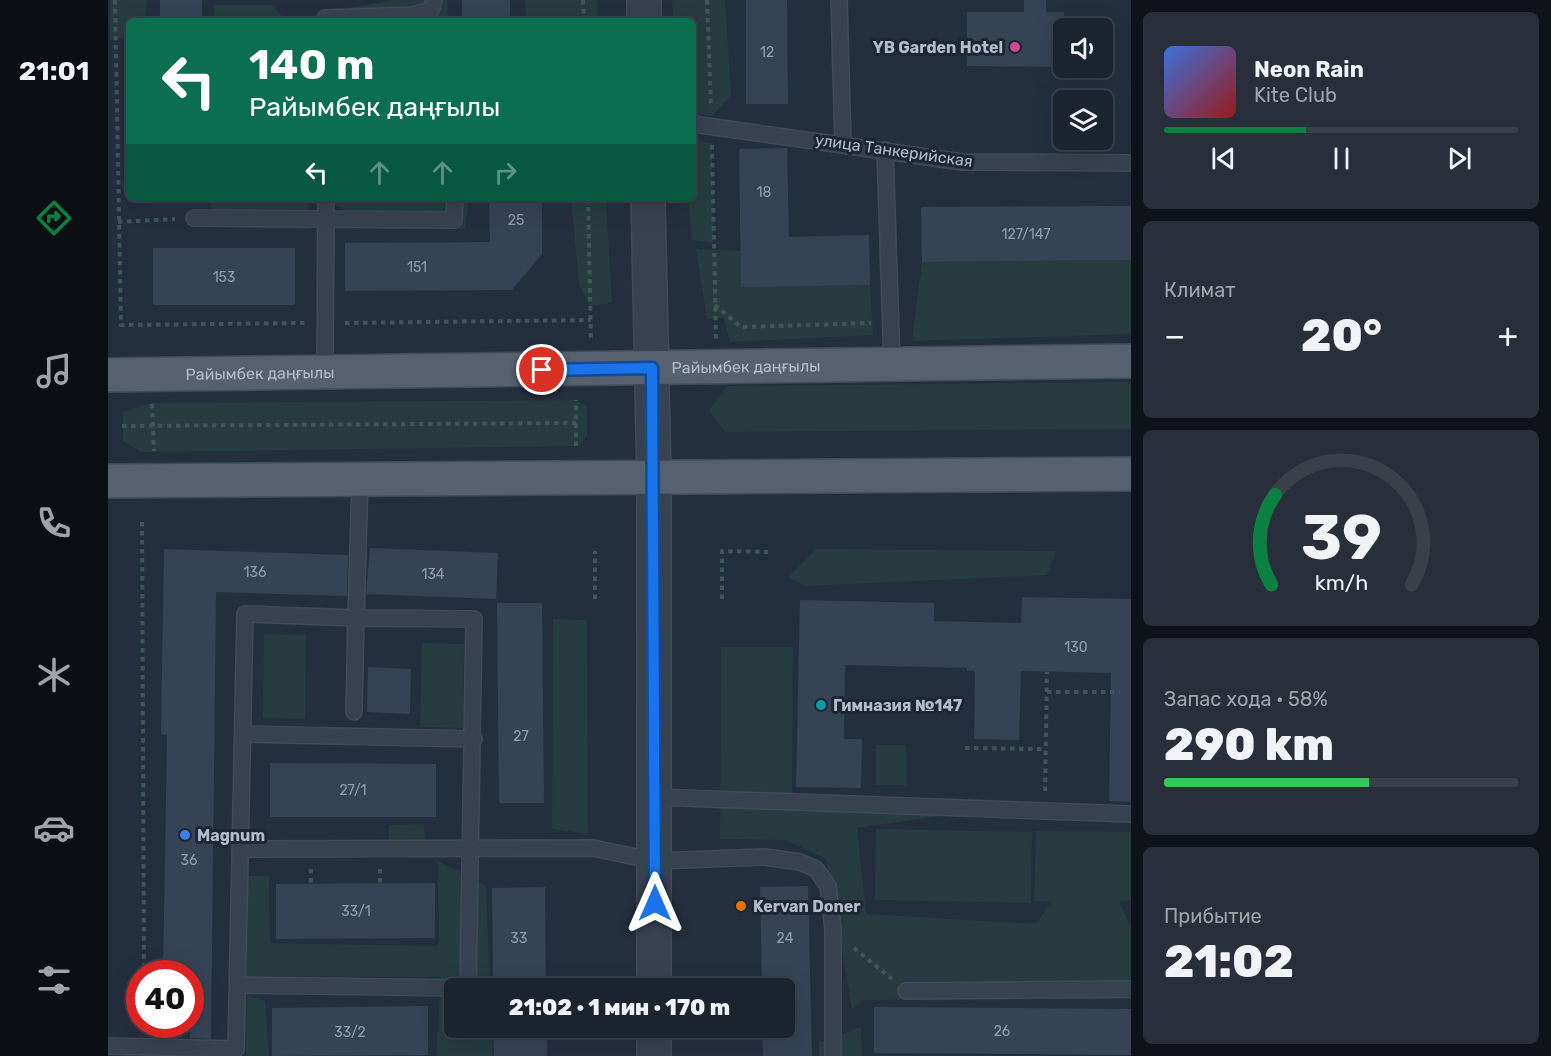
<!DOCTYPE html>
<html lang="ru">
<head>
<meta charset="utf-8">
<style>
  :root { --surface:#1b232e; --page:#282f3a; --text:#f1f3f6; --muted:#a0a4aa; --line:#39404a; --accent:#0b8043 }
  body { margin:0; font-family:Rubik,sans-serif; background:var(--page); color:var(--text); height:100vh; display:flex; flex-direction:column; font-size:22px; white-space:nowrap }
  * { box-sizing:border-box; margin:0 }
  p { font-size:20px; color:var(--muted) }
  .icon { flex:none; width:33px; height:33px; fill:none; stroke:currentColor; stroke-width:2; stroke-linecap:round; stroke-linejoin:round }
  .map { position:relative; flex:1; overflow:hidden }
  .drawer { display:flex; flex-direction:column; gap:12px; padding:12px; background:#0f1319; width:420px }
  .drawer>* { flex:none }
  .top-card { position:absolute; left:18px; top:18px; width:570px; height:183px; border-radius:9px; box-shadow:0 6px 24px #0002,0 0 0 2px var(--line); background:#0b6e4f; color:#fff; overflow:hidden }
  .buttons { position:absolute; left:945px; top:18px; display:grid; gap:12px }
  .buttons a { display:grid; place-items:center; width:60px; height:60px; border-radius:9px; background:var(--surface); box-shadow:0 6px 24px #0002,0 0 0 2px var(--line); font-size:30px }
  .speed { position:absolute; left:18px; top:960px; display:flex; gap:12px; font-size:30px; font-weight:700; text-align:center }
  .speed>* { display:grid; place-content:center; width:78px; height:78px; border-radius:50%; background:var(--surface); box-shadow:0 6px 24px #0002,0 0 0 2px var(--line); line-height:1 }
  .speed .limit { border:9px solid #d22; background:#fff; color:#111 }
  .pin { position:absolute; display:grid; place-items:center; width:51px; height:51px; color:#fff; margin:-26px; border:3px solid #fff; border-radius:50%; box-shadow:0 2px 6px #0007 }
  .me { position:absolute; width:66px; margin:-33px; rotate:0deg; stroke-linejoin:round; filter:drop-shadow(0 0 4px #0008) }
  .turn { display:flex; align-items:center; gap:21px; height:126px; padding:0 24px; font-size:27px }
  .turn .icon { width:78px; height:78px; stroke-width:2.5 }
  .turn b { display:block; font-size:42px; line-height:51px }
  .lanes { display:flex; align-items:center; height:57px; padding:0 24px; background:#0003; justify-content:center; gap:30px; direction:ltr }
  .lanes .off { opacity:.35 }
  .big { font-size:45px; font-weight:800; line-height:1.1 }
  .drawer .widget { flex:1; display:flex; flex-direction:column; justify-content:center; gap:9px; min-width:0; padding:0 21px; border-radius:9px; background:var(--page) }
  .drawer .dial { align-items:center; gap:0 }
  .dial svg { height:156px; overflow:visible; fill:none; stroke:var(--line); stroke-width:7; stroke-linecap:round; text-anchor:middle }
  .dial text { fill:var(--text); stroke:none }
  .song { display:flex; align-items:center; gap:18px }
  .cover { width:72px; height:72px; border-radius:9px; background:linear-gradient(135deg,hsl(220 70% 55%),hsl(0 70% 35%)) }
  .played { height:6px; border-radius:3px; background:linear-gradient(90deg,var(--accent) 40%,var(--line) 40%) }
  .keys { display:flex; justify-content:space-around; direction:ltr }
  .heat { display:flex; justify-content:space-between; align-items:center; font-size:33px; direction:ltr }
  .charge { height:9px; border-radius:4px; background:linear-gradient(90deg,#34c759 58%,var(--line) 0) }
  .trip { position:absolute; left:336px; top:978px; width:351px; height:60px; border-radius:9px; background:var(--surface); box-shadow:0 6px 24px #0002,0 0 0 2px var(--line); font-weight:800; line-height:60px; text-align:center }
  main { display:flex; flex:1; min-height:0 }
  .menu { display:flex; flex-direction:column; width:108px; justify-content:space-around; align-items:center; background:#0b0e12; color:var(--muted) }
  .menu .icon { width:42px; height:42px }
  .menu .on { color:var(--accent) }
  .menu b { font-size:27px; color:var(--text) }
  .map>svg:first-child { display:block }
  .green { fill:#263c3f }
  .building { fill:#364354 }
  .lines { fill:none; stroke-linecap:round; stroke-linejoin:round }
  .service-casing { stroke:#414a57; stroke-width:18 }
  .tertiary-casing { stroke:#414a57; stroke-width:36 }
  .primary-casing { stroke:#414a57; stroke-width:36 }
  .path { stroke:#3f5557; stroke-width:4; stroke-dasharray:4.5 4.5; stroke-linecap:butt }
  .service { stroke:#38414e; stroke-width:15 }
  .tertiary { stroke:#38414e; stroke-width:33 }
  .primary { stroke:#56606e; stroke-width:33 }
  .route-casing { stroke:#114b97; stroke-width:15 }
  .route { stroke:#1a73e8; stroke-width:10 }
  .hotel-dot { fill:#d1479c; stroke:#1d2633; stroke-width:2 }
  .culture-dot { fill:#0f9aa8; stroke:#1d2633; stroke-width:2 }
  .shop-dot { fill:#3f7fe0; stroke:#1d2633; stroke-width:2 }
  .food-dot { fill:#e8710a; stroke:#1d2633; stroke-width:2 }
  .labels { text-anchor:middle; stroke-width:6; stroke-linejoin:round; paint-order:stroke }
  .number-label { font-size:14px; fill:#929caa }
  .poi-label { font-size:16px; font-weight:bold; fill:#b4bcc9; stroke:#1d2633; text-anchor:start }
  .street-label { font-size:16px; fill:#b4bcc9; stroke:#1d2633 }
</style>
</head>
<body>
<main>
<nav class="menu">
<b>21:01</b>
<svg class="icon on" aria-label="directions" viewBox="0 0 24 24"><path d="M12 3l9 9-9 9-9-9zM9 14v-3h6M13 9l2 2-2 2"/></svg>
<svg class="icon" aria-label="music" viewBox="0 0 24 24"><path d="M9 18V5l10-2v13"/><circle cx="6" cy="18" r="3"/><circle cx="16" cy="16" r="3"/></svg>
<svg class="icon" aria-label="phone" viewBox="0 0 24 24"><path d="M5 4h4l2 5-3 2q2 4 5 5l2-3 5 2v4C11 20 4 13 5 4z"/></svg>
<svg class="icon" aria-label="climate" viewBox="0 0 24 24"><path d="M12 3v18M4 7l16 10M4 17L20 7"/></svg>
<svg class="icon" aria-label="car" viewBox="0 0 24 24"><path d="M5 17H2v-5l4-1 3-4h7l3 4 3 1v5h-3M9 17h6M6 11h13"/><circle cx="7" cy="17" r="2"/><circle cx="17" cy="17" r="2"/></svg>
<svg class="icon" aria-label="filters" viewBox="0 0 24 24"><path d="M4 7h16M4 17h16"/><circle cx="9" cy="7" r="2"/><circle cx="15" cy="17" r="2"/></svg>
</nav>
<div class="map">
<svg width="1023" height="1056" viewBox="0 0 1023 1056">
  <rect width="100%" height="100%" fill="#242f3e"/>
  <!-- green -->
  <path class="green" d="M2,0h37l-2,21h-16v17l-19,2z
    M285,0h55v21h-101l1,-13z
    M417,0h72l1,21h-72z
    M564,0h53l6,96 -19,20 -19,-2v-93h-20z
    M106,5h59l13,16h-72z
    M585,139l19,5 2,99 -22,-3 -4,-42h5z
    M103,198h98l-1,31 -97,-2z
    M226,198h135l-4,31 -85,-2 -47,-23z
    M463,198h35l6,105 -22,3 -11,-21z
    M588,249l44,2 1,35 129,-1 3,50 -143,7 -6,-24 -17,1z
    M1023,260v74l-219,7 10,-79z
    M1023,382v47l-406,3 -16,-21 17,-25z
    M468,400l11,7v29l-8,10 -438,6 -18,-11v-29l29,-9z
    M708,549l240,2 -9,24 -241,11 -18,-9z
    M445,619l34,1 1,214 -36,-5z
    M156,634l42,1 -1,84 -42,-1z
    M314,643l42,1 -1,84 -43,-1z
    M613,647h72l-1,146 43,9 111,13 -89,13 9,86 170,10 15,-22 -17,-1 2,-70 95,1v68l-12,1 12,27v71l-268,1 -11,9 -26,-150 -40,-19 -66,-1z
    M768,745h30v40h-30z
    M316,824l1,19h-36v-18z
    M768,829l156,3 -1,71 -156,-3z
    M330,861l48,25 4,102h-36v40h38l1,28h-57l5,-79 -194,-1 -2,-100h24l1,67 169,3z
    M139,995l18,6 4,55h-23z
    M753,1027l1,29h-43v-13z"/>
  <!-- building -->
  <path class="building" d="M52,0h42v21h-42z
    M354,0h48v21h-48z
    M638,0h41l1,104h-42z
    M916,0h22v12h18v55l-97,-1v-54h57z
    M679,148l2,89 80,-2 1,50 -129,2 -2,-138z
    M381,198h53v56l-30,36 -167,1v-48l145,-1z
    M1023,206v54l-209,2 -1,-55z
    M45,248h142v57h-142z
    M262,548l128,5 -2,46 -130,-5z
    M56,549l184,6 -1,41 -131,-4 -5,447 -21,-1v-64h-27l4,-239 -6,-1z
    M914,597l109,2v203l-22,-1 2,-128 -90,-2 -2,69 -45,-1 1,-68h-8v-3l-122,-3 -1,74h18l-1,49 -65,-1 4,-187 134,3v18l87,2z
    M389,603h45l2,200h-45z
    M260,667l43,2 -1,45 -43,-2z
    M162,763l166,1v53h-166z
    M327,883v55l-159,1v-55z
    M700,886l4,170h-49l-1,-28h22v-40h-22l-2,-101z
    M437,887l1,101h-53l-1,-100z
    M320,1006v49l-156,1v-48z
    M766,1007l257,2v46l-257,-2z
    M385,1028h54v28h-53z"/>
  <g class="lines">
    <defs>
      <path id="service" d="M731,0l4,144
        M217,21v-3l89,-3 17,-5 3,-10
        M585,124l269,38 169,1
        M777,150l7,214
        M86,218l260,2 1,-22
        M217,374l1,-176
        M135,734l231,5
        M546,797l477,17
        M132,849l353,-1 62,13 110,-4 35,5 16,7 12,17 5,44v126
        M130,985l230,3 6,-369 -118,-1 -2,94
        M798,991l225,-2
        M0,1046l128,3 9,-435 111,4 4,-140"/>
      <path id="tertiary" d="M536,0v21
        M540,198l6,279v511
        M546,1056v-28"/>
      <g id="primary">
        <path id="s1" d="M0,375l1023,-14"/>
        <path d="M0,481l1023,-7"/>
      </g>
    </defs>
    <!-- service casing -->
    <use href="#service" class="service-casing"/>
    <!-- tertiary casing -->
    <use href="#tertiary" class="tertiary-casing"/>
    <!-- primary casing -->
    <use href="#primary" class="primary-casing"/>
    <!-- path -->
    <path class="path" d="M7,0l6,325 184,-2
      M475,0l1,21
      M599,0l4,108
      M604,145l4,194
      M480,198l3,143
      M10,222l57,-3
      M607,305l26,22 130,-4
      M237,323l246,-3
      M44,404l2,47
      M14,426l454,-3
      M468,446v-46
      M34,522l2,452
      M487,599v-48
      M614,599v-48l46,1
      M939,692h73
      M857,748l81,1
      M937,791l2,-119
      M203,869v15
      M272,869v15
      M746,948l38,31"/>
    <!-- service -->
    <use href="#service" class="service"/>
    <!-- tertiary -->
    <use href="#tertiary" class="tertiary"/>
    <!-- primary -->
    <use href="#primary" class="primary"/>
  </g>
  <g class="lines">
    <defs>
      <path id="route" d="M434,370l110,-2 3,535"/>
    </defs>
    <!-- route casing -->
    <use href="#route" class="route-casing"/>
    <!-- route -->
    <use href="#route" class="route"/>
  </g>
  <!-- markers -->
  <circle class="hotel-dot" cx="907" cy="47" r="6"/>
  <circle class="culture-dot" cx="713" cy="705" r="6"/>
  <circle class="shop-dot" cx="77" cy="835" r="6"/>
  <circle class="food-dot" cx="633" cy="906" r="6"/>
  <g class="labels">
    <!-- number labels -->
    <g class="number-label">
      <text x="659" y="57">12</text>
      <text x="656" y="197">18</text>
      <text x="408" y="225">25</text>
      <text x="918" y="239">127/147</text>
      <text x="309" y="272">151</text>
      <text x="116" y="282">153</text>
      <text x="147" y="577">136</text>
      <text x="325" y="579">134</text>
      <text x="968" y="652">130</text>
      <text x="413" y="741">27</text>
      <text x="245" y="795">27/1</text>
      <text x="81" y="865">36</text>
      <text x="248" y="916">33/1</text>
      <text x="411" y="943">33</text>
      <text x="677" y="943">24</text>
      <text x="894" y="1036">26</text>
      <text x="242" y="1037">33/2</text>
    </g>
    <!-- poi labels -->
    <g class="poi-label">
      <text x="895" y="53" text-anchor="end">YB Garden Hotel</text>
      <text x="725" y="711">Гимназия №147</text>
      <text x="89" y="841">Magnum</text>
      <text x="645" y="912">Kervan Doner</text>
    </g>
    <!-- street labels -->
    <g class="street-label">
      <text transform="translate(786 150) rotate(8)" y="6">улица Танкерийская</text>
      <text dy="6" stroke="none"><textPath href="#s1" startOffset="638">Райымбек даңғылы</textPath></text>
      <text dy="6" stroke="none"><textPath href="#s1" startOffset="152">Райымбек даңғылы</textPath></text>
    </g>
  </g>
</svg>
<div class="buttons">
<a><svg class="icon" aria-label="sound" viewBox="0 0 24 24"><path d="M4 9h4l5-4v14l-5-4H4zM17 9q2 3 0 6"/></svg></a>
<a><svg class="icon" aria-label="layers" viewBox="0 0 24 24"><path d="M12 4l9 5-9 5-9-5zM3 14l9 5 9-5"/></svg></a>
</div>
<div class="speed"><div class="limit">40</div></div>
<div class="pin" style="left:434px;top:370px;background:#d93025"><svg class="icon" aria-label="arrive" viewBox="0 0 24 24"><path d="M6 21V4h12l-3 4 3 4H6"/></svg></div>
<svg class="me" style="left:547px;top:903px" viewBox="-20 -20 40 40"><path d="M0-17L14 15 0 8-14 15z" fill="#1a73e8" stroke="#fff" stroke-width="4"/></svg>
<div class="trip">21:02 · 1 мин · 170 m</div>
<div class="top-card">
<div class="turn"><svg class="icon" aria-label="left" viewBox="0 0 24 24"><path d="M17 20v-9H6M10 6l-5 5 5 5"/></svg><div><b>140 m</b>Райымбек даңғылы</div></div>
<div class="lanes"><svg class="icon" aria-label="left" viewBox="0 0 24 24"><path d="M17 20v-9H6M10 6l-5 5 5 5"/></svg><svg class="icon off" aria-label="ahead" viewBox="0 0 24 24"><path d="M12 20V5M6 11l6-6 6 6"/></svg><svg class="icon off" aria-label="ahead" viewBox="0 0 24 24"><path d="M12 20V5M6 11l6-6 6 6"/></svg><svg class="icon off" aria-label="right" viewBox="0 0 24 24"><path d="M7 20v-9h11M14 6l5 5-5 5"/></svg></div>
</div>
</div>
<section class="drawer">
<div class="widget">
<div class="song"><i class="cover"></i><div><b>Neon Rain</b><p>Kite Club</p></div></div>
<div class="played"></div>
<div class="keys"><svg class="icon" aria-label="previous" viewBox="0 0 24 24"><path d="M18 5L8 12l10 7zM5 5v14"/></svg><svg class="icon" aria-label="pause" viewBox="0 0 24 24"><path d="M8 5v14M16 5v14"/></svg><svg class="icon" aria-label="next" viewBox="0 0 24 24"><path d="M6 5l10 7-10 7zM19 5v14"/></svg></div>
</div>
<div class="widget"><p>Климат</p>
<div class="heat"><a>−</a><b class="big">20°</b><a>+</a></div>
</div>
<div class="widget dial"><svg viewBox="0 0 100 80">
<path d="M14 69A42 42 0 1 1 86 69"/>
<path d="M14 69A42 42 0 0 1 16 23" stroke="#0b8043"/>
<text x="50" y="56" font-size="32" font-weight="700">39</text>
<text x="50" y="72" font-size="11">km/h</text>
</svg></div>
<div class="widget"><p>Запас хода · 58%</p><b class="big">290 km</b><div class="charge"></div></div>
<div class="widget"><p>Прибытие</p><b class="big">21:02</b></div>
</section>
</main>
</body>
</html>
